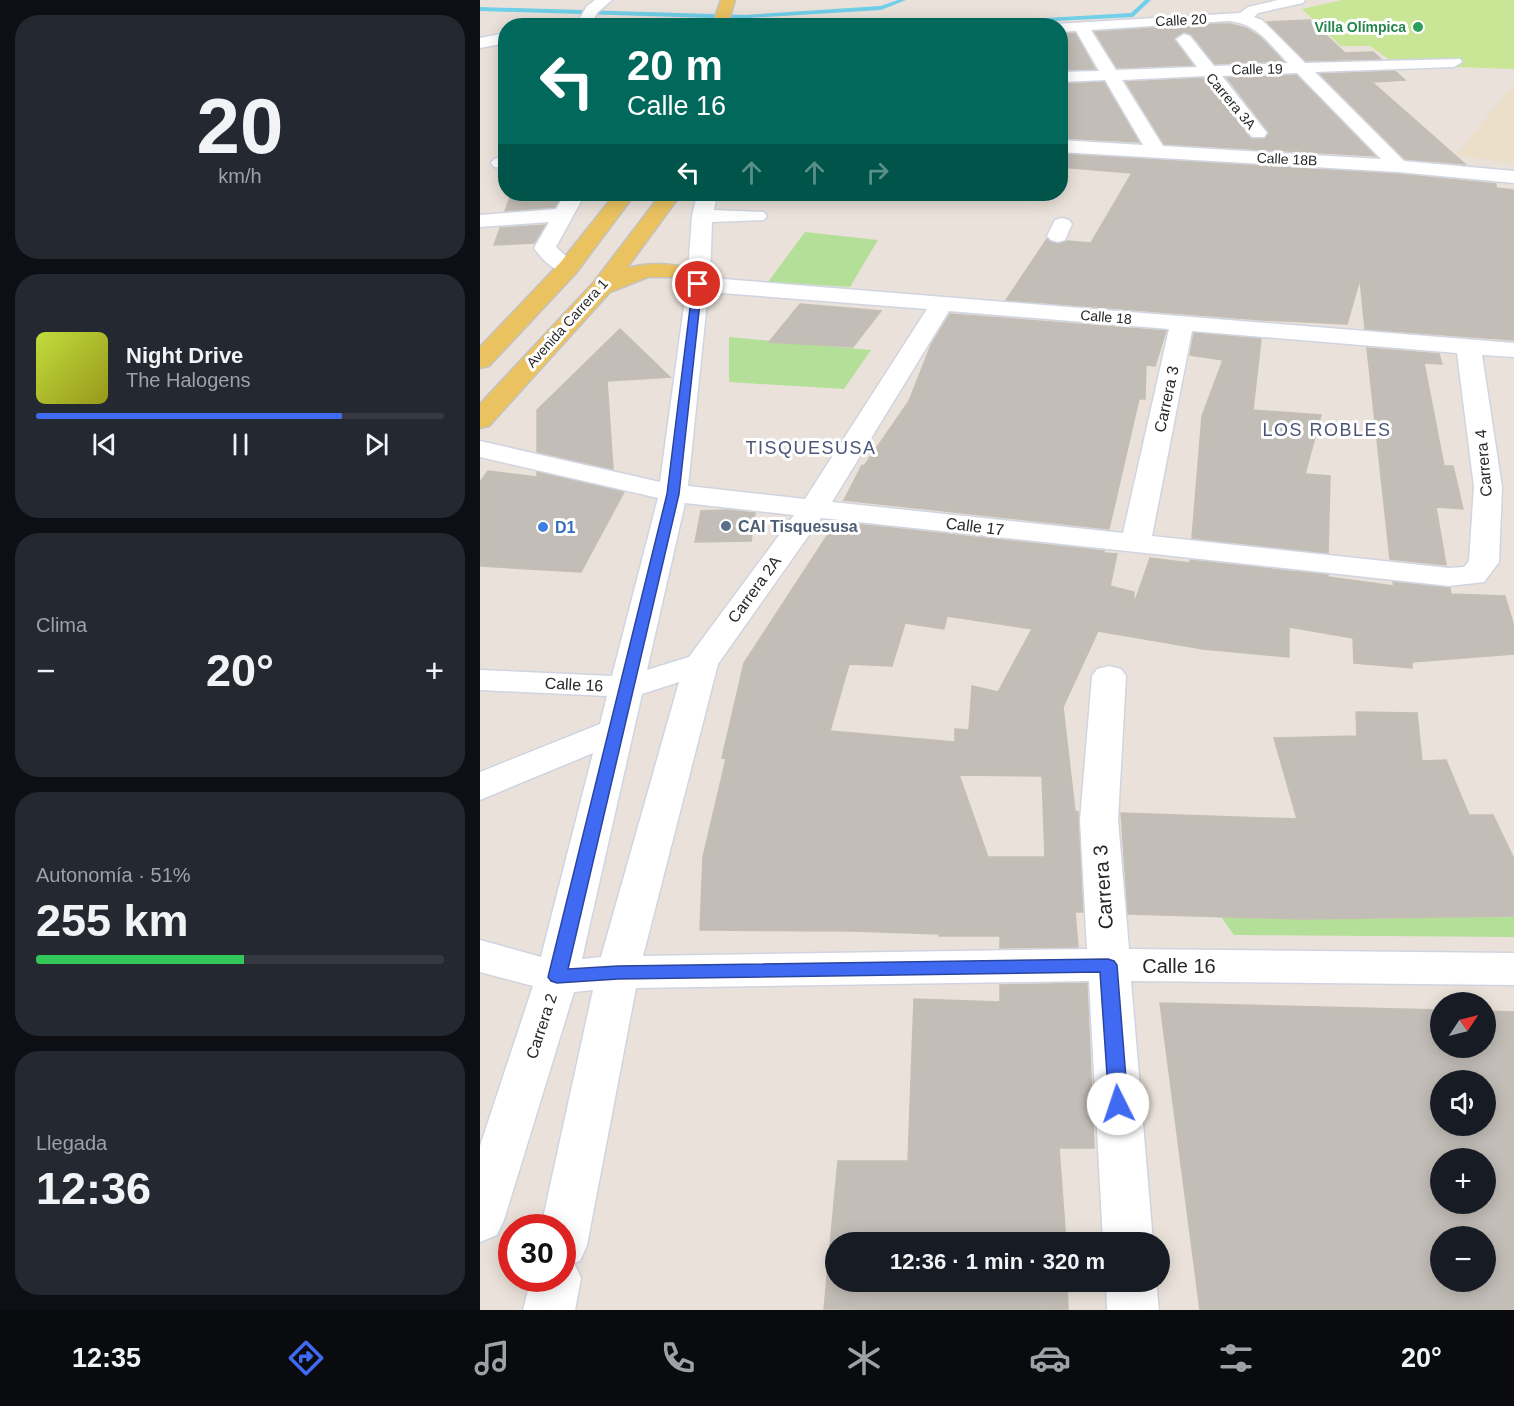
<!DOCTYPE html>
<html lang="es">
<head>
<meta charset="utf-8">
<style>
  :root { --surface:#171b24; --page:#242831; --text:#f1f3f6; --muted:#9ea1a6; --line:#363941; --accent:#406af2 }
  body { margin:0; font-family:Arial,sans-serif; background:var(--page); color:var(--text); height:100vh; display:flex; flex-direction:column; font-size:22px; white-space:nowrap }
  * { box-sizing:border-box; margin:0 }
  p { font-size:20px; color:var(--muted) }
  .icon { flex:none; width:33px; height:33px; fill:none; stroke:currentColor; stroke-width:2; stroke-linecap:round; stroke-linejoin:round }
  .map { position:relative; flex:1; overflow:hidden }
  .panel { display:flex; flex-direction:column; gap:15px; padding:15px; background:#0d0f14; width:480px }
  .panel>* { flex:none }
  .banner { position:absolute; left:18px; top:18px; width:570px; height:183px; border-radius:24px; box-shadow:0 3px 15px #0003; background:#00695c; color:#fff; overflow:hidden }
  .needle { width:39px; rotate:55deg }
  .buttons { position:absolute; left:950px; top:992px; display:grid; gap:12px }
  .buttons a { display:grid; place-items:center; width:66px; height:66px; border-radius:50%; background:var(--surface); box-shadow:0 3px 15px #0003; font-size:30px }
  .speed { position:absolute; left:18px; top:1214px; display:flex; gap:12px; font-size:30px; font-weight:700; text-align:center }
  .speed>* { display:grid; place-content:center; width:78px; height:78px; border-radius:50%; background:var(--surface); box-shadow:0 3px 15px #0003; line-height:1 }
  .speed .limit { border:9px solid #d22; background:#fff; color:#111 }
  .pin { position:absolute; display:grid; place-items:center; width:51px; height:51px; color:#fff; margin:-26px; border:3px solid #fff; border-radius:50%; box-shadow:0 2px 6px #0007 }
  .me { position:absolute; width:66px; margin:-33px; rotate:356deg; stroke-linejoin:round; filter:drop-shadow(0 0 4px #0008) }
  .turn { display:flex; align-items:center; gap:21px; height:126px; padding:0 30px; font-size:27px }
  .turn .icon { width:78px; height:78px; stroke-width:2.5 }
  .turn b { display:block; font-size:42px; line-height:51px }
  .lanes { display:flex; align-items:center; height:57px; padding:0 30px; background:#0003; justify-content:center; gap:30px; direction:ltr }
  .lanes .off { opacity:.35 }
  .big { font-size:45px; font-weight:700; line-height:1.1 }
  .panel .widget { flex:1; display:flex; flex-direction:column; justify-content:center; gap:9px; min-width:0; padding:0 21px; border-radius:24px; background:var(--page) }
  .panel .dial { align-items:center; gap:0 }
  .dial b { font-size:78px; line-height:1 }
  .song { display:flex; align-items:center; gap:18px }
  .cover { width:72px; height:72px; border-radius:9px; background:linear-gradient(135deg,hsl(70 70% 55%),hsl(60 70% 35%)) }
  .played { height:6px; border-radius:3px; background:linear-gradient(90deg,var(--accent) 75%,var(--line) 75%) }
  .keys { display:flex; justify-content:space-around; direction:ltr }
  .heat { display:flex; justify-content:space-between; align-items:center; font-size:33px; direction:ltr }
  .charge { height:9px; border-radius:4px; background:linear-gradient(90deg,#34c759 51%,var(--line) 0) }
  .trip { position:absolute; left:345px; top:1232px; width:345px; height:60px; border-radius:30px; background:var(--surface); box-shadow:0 3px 15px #0003; font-weight:700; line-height:60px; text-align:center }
  .dock { display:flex; height:96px; justify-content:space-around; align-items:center; background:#090b0e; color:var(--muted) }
  .dock .icon { width:42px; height:42px }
  .dock .selected { color:var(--accent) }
  .dock b { font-size:27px; color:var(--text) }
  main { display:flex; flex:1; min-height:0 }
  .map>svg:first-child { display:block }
  .education { fill:#ebdfca }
  .green { fill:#b4df99 }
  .pitch { fill:#c8e695 }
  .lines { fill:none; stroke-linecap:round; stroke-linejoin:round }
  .stream { fill:#71cfe9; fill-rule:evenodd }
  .building { fill:#c2bdb6; stroke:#c5beb4; stroke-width:1.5; fill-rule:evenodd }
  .minor-casing { stroke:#d0d4e1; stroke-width:3 }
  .major-casing { stroke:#c3c3c3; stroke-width:3 }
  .minor { fill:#fff; fill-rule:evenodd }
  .major { fill:#eac260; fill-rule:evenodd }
  .route { fill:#406af2; stroke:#2a459d; stroke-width:1.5 }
  .leisure-dot { fill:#2e9e5b; stroke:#fff; stroke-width:2 }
  .service-dot { fill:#5c6f8a; stroke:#fff; stroke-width:2 }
  .shop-dot { fill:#3f7fe0; stroke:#fff; stroke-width:2 }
  .labels { text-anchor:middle; stroke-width:6; stroke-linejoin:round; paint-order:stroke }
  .far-street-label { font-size:14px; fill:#282828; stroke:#fff }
  .far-leisure-label { font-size:14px; font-weight:bold; fill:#27864d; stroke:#fff; text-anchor:end }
  .street-label { font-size:16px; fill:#282828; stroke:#fff }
  .service-label { font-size:16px; font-weight:bold; fill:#4e5e75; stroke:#fff; text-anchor:start }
  .shop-label { font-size:16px; font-weight:bold; fill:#366cbe; stroke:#fff; text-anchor:start }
  .neighbourhood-label { font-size:18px; letter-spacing:1.5px; fill:#4b5577; stroke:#fff }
  .near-street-label { font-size:20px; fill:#282828; stroke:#fff }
</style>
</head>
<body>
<main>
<section class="panel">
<div class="widget dial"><b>20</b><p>km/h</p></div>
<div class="widget">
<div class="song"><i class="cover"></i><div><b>Night Drive</b><p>The Halogens</p></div></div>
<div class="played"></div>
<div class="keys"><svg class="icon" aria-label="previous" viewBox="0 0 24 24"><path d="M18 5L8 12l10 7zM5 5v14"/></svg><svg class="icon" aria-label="pause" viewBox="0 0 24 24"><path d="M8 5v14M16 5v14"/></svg><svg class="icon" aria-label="next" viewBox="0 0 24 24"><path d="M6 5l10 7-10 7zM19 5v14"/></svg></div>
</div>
<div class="widget"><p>Clima</p>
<div class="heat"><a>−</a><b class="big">20°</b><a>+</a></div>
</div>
<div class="widget"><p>Autonomía · 51%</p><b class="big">255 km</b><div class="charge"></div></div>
<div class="widget"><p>Llegada</p><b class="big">12:36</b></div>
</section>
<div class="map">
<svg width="1034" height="1310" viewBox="0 0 1034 1310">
  <rect width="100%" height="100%" fill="#eae2da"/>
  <!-- education -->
  <path class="education" d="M1034,83v81l-58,-9z"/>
  <!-- green -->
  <path class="green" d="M325,232l73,8 -28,47 -82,-5z
    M249,337l142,13 -27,39 -115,-7z
    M1034,916v21l-280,-2 -13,-18 81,2z"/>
  <!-- pitch -->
  <path class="pitch" d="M862,0h172v69l-117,-4 -27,-19h-29l-39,-37z"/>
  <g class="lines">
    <!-- stream -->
    <path class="stream" d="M418,0h8l-25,10 -133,8 2,8h-6l-1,-7 -263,-8v-4l265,8 135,-9z
      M665,0h6l-18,17 -177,9h-45l220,-13z"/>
  </g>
  <!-- building -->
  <path class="building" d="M830,20l35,33 28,-1 8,7 -75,2 -39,-39z
    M732,24h18l16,4 14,9 23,24 -68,3 -23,-29 -7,-3 -10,5 -1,3 19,25 -76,3 -22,-36z
    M595,33l20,36 -35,1v-5l10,-1 -10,-17v-13z
    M915,71l10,9 -33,2 93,82 -60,-5 -85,-85z
    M816,75l79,81 -211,-12 -38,-62 78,-4 46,60 14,1 5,-7 -42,-54z
    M624,82l35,60 -79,-4v-54z
    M580,154l338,20 98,10v4l18,2v150l-149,-11 -5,-50 -13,45 -84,-4 -257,-20 41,-61 10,5 10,-3 24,2 41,-70 -72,-6z
    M82,195l-7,12 -50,4 5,-14z
    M65,225l-11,18 -40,2 6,-17z
    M320,304l81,7 -28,36 -84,-5z
    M470,314l216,17 -11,35 -9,-1 -1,34h-6l-30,130 -265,-29 18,-35 2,1 45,-65 22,-56z
    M140,329l50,48 -63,4 6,88 -76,-17v-42z
    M714,333l67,6 -8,71 68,5 -16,59 25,2 -2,77 -136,-15 10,-122 21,-56 -33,-5z
    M887,348l72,6 3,10 -18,-1 20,103h9l10,43 -27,-2 10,58 -56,-6z
    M8,471l49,6v-5l87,20 -43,80 -101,-6v-84z
    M247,510l28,3 -4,28 -56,1 6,-31z
    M356,522l268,29v2l13,1 -7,32 24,6v12l16,-46 40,5v-3l138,15v2l66,9 -1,-4 57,6 1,6 54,2 9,31v27l-102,8v6l-58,-5 -1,-25 -64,-11v30l-86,-8 -105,-18 -35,76 12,104 3,1 5,100h-8l3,35 -78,1v-12h-61v-2l-87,-3 -152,-1 3,-73 23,-98 -4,-1 22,-95zM467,616l85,13 -34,63 -26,-6 -3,44 -14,-1v13l-125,-11 19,-67 43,2 13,-43 39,6zM479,775l83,1 3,81h-57z
    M876,712l61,1 5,48 24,-1 23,55h24l21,44v57l-212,3 -174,-5 -7,-101 176,6 -23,-81 83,-2z
    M607,983l7,165h-35l7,94h-230v39h231l1,29 -244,-1 14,-148h70l6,-162 86,3v-17z
    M680,1003l280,7v37h45v-36l29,1v298h-314zM960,1080h45v45h-45zM960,1158h45v45h-45zM960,1236h45v45h-45z"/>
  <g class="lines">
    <defs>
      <path id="minor" d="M115,0h17l-14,12 -8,14h-15l12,-20z
        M798,0h27l-2,3 -45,10 -4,4 8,3 43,43 155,-4 2,3 -8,5 -139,5 89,89 110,10v12l-116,-11 -338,-20v-12l83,5 -38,-65 -45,2v-10l39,-1 -23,-40 -16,1v-6h-7l2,-2 185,-11 8,-6zM748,21c29,2 41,23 60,42l-74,3 -24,-30 -6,-2 -8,5 21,28 -81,3 -25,-40zM817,73l84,86 -218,-13 -41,-66 83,-4 47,61h12l3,-4 -45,-57z
        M26,33v10l-26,5v-10z
        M26,156v12l-12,-1 -3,-4 3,-4z
        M85,194h20l-29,53 23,21 -3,5c-17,4 -33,-12 -42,-25l15,-26 -69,5v-12l76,-6z
        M217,194h20l-3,16 50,2 3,4 -3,4 -52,2 -2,56 804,65v14l-32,-2 20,132 -3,75 -15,20 -35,4 -628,-68 -103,146 -75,292 444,-7 -7,-129 12,-144 5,-7 12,-3 12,3 5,7 -8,144 11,129 385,4v32l-383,-4 22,261h-50l-14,-261 -453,7 -49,257 -7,16 -6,2 7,15 -6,32h-52l8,-32h31v-51h-21l52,-237 -19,2 -70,228 -7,15 -17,7v-96l53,-160 -53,-14v-32l61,17 52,-204 -113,47v-28l120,-48 7,-28 -127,-6v-20l132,6 46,-178 -178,-41v-16l180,41 27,-198 5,-68zM228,292l219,17 -122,190 -117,-13zM469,311l220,18 -46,204 -291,-31zM712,331l265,22 17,134 -5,74 -5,6 -15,1 -297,-32zM205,503l109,12 -105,142 -42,13zM199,682l-78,275 -19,2 60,-265z
        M582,218l7,2 3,4 -7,16 -7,2 -7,-2 -4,-4 8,-16z
        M626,1281h50l3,29h-52z"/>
      <path id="major" d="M241,0h14l-8,26h-15z
        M135,194h20l-59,79 -87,93 -9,2v-21l80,-84z
        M181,194h20l-54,74c28,-7 51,-4 78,4l3,5 -3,5 -8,2 -26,-7h-23l-38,15 -121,134 -9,2v-24l114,-122z"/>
    </defs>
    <!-- minor casing -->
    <use href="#minor" class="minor-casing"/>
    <!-- major casing -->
    <use href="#major" class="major-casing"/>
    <!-- minor -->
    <use href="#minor" class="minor"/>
    <!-- major -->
    <use href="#major" class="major"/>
  </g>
  <!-- route -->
  <path class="route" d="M218,281l4,3 -23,210 -111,475 50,-3 490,-7 6,2 3,4 11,139 -3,5 -7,3 -6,-3 -3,-5 -9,-132 -482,7 -61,4 -6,-2 -3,-4 119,-483 26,-210z"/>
  <!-- markers -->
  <circle class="leisure-dot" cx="938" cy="27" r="6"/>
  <circle class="service-dot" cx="246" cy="526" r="6"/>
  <circle class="shop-dot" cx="63" cy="527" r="6"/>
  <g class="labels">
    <!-- far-street labels -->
    <g class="far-street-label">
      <text transform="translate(701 20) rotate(-3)" y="5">Calle 20</text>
      <text transform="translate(777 69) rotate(-1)" y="5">Calle 19</text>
      <text transform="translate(751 101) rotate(50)" y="5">Carrera 3A</text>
      <text transform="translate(807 159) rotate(3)" y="5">Calle 18B</text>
      <text transform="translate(626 317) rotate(5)" y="5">Calle 18</text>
      <text transform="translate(87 323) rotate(-48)" y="5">Avenida Carrera 1</text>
    </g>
    <!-- far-leisure labels -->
    <g class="far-leisure-label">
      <text x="926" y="32">Villa Olímpica</text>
    </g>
    <!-- street labels -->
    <g class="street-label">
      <text transform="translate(686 399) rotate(-78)" y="6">Carrera 3</text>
      <text transform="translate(1003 463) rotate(-95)" y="6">Carrera 4</text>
      <text transform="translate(495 526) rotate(7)" y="6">Calle 17</text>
      <text transform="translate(274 589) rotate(-54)" y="6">Carrera 2A</text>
      <text transform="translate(94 684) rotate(3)" y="6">Calle 16</text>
      <text transform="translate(61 1026) rotate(-72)" y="6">Carrera 2</text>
    </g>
    <!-- service labels -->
    <g class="service-label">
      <text x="258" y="532">CAI Tisquesusa</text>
    </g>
    <!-- shop labels -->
    <g class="shop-label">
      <text x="75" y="533">D1</text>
    </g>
    <!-- neighbourhood labels -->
    <g class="neighbourhood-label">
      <text x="847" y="436">LOS ROBLES</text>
      <text x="331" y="454">TISQUESUSA</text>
    </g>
    <!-- near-street labels -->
    <g class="near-street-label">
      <text transform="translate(623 887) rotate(-94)" y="7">Carrera 3</text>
      <text x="699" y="973">Calle 16</text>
    </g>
  </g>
</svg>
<div class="buttons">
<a><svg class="needle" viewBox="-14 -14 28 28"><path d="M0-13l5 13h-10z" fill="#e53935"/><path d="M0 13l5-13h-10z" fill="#9ea1a6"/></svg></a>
<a><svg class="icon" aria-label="sound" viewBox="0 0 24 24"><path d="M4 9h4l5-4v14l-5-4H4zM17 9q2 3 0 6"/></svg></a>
<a>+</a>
<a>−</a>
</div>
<div class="speed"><div class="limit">30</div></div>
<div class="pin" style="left:218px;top:284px;background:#d93025"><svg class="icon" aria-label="arrive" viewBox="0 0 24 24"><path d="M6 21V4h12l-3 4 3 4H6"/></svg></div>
<svg class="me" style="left:638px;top:1104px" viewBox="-20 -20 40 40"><circle r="19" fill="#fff"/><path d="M0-13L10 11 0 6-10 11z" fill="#406af2"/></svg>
<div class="trip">12:36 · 1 min · 320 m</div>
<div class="banner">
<div class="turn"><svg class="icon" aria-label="left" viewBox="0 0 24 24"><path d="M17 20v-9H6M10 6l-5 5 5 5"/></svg><div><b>20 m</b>Calle 16</div></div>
<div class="lanes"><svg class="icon" aria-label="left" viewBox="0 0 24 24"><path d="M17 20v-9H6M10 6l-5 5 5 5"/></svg><svg class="icon off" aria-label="ahead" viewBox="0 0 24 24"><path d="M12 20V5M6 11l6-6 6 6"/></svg><svg class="icon off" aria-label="ahead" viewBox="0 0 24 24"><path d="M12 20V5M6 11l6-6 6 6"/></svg><svg class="icon off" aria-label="right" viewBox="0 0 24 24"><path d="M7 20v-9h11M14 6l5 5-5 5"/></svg></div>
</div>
</div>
</main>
<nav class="dock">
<b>12:35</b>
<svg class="icon selected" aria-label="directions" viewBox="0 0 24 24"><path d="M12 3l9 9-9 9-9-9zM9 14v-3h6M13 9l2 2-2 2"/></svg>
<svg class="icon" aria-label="music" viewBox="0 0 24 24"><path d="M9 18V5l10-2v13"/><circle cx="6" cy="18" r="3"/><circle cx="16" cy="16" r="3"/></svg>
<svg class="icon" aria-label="phone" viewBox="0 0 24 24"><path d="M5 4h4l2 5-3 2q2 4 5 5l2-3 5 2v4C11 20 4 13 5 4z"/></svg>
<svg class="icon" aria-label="climate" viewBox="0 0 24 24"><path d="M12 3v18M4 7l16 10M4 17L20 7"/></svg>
<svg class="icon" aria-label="car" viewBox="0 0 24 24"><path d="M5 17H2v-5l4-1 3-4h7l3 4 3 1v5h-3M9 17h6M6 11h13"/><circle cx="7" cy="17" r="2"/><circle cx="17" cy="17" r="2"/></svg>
<svg class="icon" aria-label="filters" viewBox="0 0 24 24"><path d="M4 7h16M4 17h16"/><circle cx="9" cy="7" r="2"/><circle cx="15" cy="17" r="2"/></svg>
<b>20°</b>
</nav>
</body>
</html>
